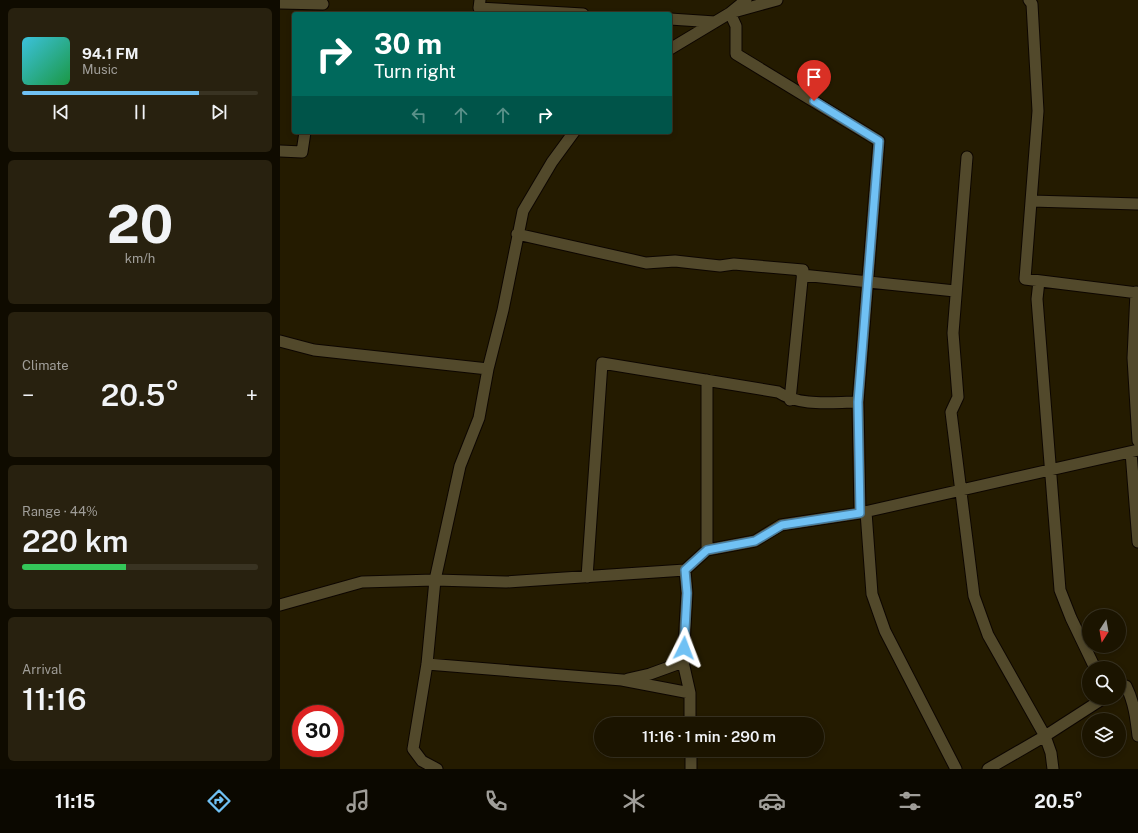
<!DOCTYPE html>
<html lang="en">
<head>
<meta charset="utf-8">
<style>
  :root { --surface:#1b1400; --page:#28210f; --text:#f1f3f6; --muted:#a09e99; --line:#393322; --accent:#70c1f4 }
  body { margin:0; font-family:"Public Sans",sans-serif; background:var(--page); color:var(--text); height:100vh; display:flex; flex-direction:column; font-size:15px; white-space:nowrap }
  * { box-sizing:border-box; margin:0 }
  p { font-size:13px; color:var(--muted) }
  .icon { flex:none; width:22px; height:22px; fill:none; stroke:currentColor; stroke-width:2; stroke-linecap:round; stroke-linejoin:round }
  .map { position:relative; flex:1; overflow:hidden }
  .sheet { display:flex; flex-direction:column; gap:8px; padding:8px; background:#0f0b00; width:280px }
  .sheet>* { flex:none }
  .hud { position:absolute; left:12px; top:12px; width:380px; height:122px; border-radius:4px; box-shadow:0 2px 6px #0003,0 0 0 1px var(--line); background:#00695c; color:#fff; overflow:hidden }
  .needle { width:26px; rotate:191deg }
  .tools { position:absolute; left:802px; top:609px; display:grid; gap:8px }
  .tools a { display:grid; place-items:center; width:44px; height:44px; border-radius:50%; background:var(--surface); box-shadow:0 2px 6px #0003,0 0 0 1px var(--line); font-size:20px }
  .speed { position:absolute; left:12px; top:705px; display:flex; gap:8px; font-size:20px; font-weight:700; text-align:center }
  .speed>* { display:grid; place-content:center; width:52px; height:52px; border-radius:50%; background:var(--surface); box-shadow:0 2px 6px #0003,0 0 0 1px var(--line); line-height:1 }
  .speed .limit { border:6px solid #d22; background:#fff; color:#111 }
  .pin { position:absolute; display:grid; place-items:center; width:34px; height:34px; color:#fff; margin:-41px -17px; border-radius:50% 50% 50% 0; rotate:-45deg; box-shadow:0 0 4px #0007 }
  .pin .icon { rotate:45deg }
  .me { position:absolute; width:44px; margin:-22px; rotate:3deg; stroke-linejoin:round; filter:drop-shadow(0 0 3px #0008) }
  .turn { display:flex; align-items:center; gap:14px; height:84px; padding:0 16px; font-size:18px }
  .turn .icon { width:52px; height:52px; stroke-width:2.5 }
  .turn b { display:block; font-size:28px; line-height:34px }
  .lanes { display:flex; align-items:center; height:38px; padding:0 16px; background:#0003; justify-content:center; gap:20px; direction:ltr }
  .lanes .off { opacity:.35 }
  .big { font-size:30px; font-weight:600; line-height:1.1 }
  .sheet .tile { flex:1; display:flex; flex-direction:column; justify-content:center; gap:6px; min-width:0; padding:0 14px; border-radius:6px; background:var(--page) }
  .sheet .dial { align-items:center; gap:0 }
  .dial b { font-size:52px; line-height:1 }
  .song { display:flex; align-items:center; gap:12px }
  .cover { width:48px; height:48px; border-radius:6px; background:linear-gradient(135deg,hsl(190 70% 55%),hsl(140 70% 35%)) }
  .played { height:4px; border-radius:2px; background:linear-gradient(90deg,var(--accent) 75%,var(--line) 75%) }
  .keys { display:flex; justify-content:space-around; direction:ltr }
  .heat { display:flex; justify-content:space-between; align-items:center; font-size:22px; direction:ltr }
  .charge { height:6px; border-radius:3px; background:linear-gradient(90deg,#34c759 44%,var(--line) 0) }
  .trip { position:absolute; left:314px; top:717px; width:230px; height:40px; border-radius:20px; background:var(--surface); box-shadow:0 2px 6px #0003,0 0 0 1px var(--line); font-weight:600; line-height:40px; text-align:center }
  .tabs { display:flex; height:64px; justify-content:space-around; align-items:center; background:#0b0800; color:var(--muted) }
  .tabs .icon { width:28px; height:28px }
  .tabs .current { color:var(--accent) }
  .tabs b { font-size:18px; color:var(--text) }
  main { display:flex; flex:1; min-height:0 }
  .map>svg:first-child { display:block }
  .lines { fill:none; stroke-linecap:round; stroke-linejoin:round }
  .minor-casing { stroke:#0d0600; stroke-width:13 }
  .minor { stroke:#52492b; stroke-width:11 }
  .route-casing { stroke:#497d9f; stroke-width:10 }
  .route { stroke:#70c1f4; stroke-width:7 }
</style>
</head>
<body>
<main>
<section class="sheet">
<div class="tile">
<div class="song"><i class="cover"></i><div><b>94.1 FM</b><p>Music</p></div></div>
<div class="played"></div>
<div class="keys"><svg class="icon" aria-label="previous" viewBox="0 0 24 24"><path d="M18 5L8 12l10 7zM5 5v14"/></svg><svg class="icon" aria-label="pause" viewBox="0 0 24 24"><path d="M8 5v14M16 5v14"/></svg><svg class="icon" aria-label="next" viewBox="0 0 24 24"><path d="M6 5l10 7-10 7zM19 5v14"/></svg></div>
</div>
<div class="tile dial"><b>20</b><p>km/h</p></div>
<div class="tile"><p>Climate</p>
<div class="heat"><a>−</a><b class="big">20.5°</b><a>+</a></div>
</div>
<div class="tile"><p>Range · 44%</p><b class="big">220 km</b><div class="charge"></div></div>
<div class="tile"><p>Arrival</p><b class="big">11:16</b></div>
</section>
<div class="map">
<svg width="858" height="769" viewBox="0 0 858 769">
  <rect width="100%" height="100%" fill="#241b00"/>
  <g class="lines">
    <defs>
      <path id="minor" d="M200,0l-1,8 104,6
        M497,0l-47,13 6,13v28l143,87 -21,261 2,111
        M749,0l3,4 6,107 -13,168 113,14
        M0,3l43,1
        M390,19l45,3
        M390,49l60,-36 16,-13
        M0,151l22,1 3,-20
        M687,157l-14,176 5,64 -7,15 23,184 14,39 57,101 6,17 2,16
        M751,201l107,3
        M237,234l129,29 29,-2 45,5 14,-2 69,6 -13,130
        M522,275l153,16
        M759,281l-2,18 23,291 11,28 24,50
        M856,292l-3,66 5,83
        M0,341l34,9 174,19
        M427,380v170
        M851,452l7,90
        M586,512l6,82 13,37 71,138
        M405,570l2,23 -4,69 7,31v31
        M307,577l15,-214 176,29c23,15 53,10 80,10
        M0,605l82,-23 73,-2 71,2 179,-12 22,-20 48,-9 26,-16 79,-12 278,-63
        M147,664l195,16 68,13
        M348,679l22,-5 33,-12
        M839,690l7,-4c8,16 10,32 12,50
        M411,750v19
        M157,769l-15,-8 -9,-12 14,-85 8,-84 25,-114 19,-48 9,-49 15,-59 20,-99 29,-49 22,-30
        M708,769l57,-33 59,-38"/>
    </defs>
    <!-- minor casing -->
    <use href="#minor" class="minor-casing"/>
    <!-- minor -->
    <use href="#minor" class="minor"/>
  </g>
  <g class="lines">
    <defs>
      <path id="route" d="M404,648l3,-55 -2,-23 22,-20 48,-9 27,-16 78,-12 -2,-111 21,-261 -65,-40"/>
    </defs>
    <!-- route casing -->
    <use href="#route" class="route-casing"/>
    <!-- route -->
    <use href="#route" class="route"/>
  </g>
</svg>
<div class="tools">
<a><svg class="needle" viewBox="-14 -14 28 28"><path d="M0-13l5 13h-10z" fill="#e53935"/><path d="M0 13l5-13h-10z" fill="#a09e99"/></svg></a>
<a><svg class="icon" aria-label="search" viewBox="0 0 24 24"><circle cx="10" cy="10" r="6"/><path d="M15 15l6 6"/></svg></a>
<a><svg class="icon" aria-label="layers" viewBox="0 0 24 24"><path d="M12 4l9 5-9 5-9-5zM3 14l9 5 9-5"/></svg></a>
</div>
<div class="speed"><div class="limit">30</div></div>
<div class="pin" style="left:534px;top:101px;background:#d93025"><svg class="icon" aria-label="arrive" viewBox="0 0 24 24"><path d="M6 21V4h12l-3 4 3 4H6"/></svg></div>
<svg class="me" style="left:404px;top:648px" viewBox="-20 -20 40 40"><path d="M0-17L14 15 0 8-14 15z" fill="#70c1f4" stroke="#fff" stroke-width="4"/></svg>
<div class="trip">11:16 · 1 min · 290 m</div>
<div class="hud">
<div class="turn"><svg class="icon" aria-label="right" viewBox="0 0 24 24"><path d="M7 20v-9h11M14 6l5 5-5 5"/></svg><div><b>30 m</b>Turn right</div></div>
<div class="lanes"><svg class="icon off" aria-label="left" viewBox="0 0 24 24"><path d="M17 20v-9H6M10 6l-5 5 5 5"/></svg><svg class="icon off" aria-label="ahead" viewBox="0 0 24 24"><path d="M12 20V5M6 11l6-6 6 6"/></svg><svg class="icon off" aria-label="ahead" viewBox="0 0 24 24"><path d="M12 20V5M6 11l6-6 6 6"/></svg><svg class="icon" aria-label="right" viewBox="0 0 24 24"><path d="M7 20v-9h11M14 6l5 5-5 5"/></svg></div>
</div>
</div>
</main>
<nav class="tabs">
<b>11:15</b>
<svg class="icon current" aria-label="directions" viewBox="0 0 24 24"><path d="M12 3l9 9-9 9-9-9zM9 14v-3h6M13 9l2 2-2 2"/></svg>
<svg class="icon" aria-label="music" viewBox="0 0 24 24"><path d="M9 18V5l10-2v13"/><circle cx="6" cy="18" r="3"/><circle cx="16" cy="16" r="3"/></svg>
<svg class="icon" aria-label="phone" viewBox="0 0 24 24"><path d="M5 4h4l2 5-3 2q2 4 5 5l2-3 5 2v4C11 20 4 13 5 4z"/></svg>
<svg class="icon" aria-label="climate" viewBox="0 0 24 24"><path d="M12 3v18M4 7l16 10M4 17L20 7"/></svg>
<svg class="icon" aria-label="car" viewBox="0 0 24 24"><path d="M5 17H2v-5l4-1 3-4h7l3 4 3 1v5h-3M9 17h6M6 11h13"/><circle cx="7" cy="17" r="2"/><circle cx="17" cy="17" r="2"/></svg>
<svg class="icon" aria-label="filters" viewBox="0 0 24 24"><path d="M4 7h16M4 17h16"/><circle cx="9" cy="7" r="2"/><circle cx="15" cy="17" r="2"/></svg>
<b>20.5°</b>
</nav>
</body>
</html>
